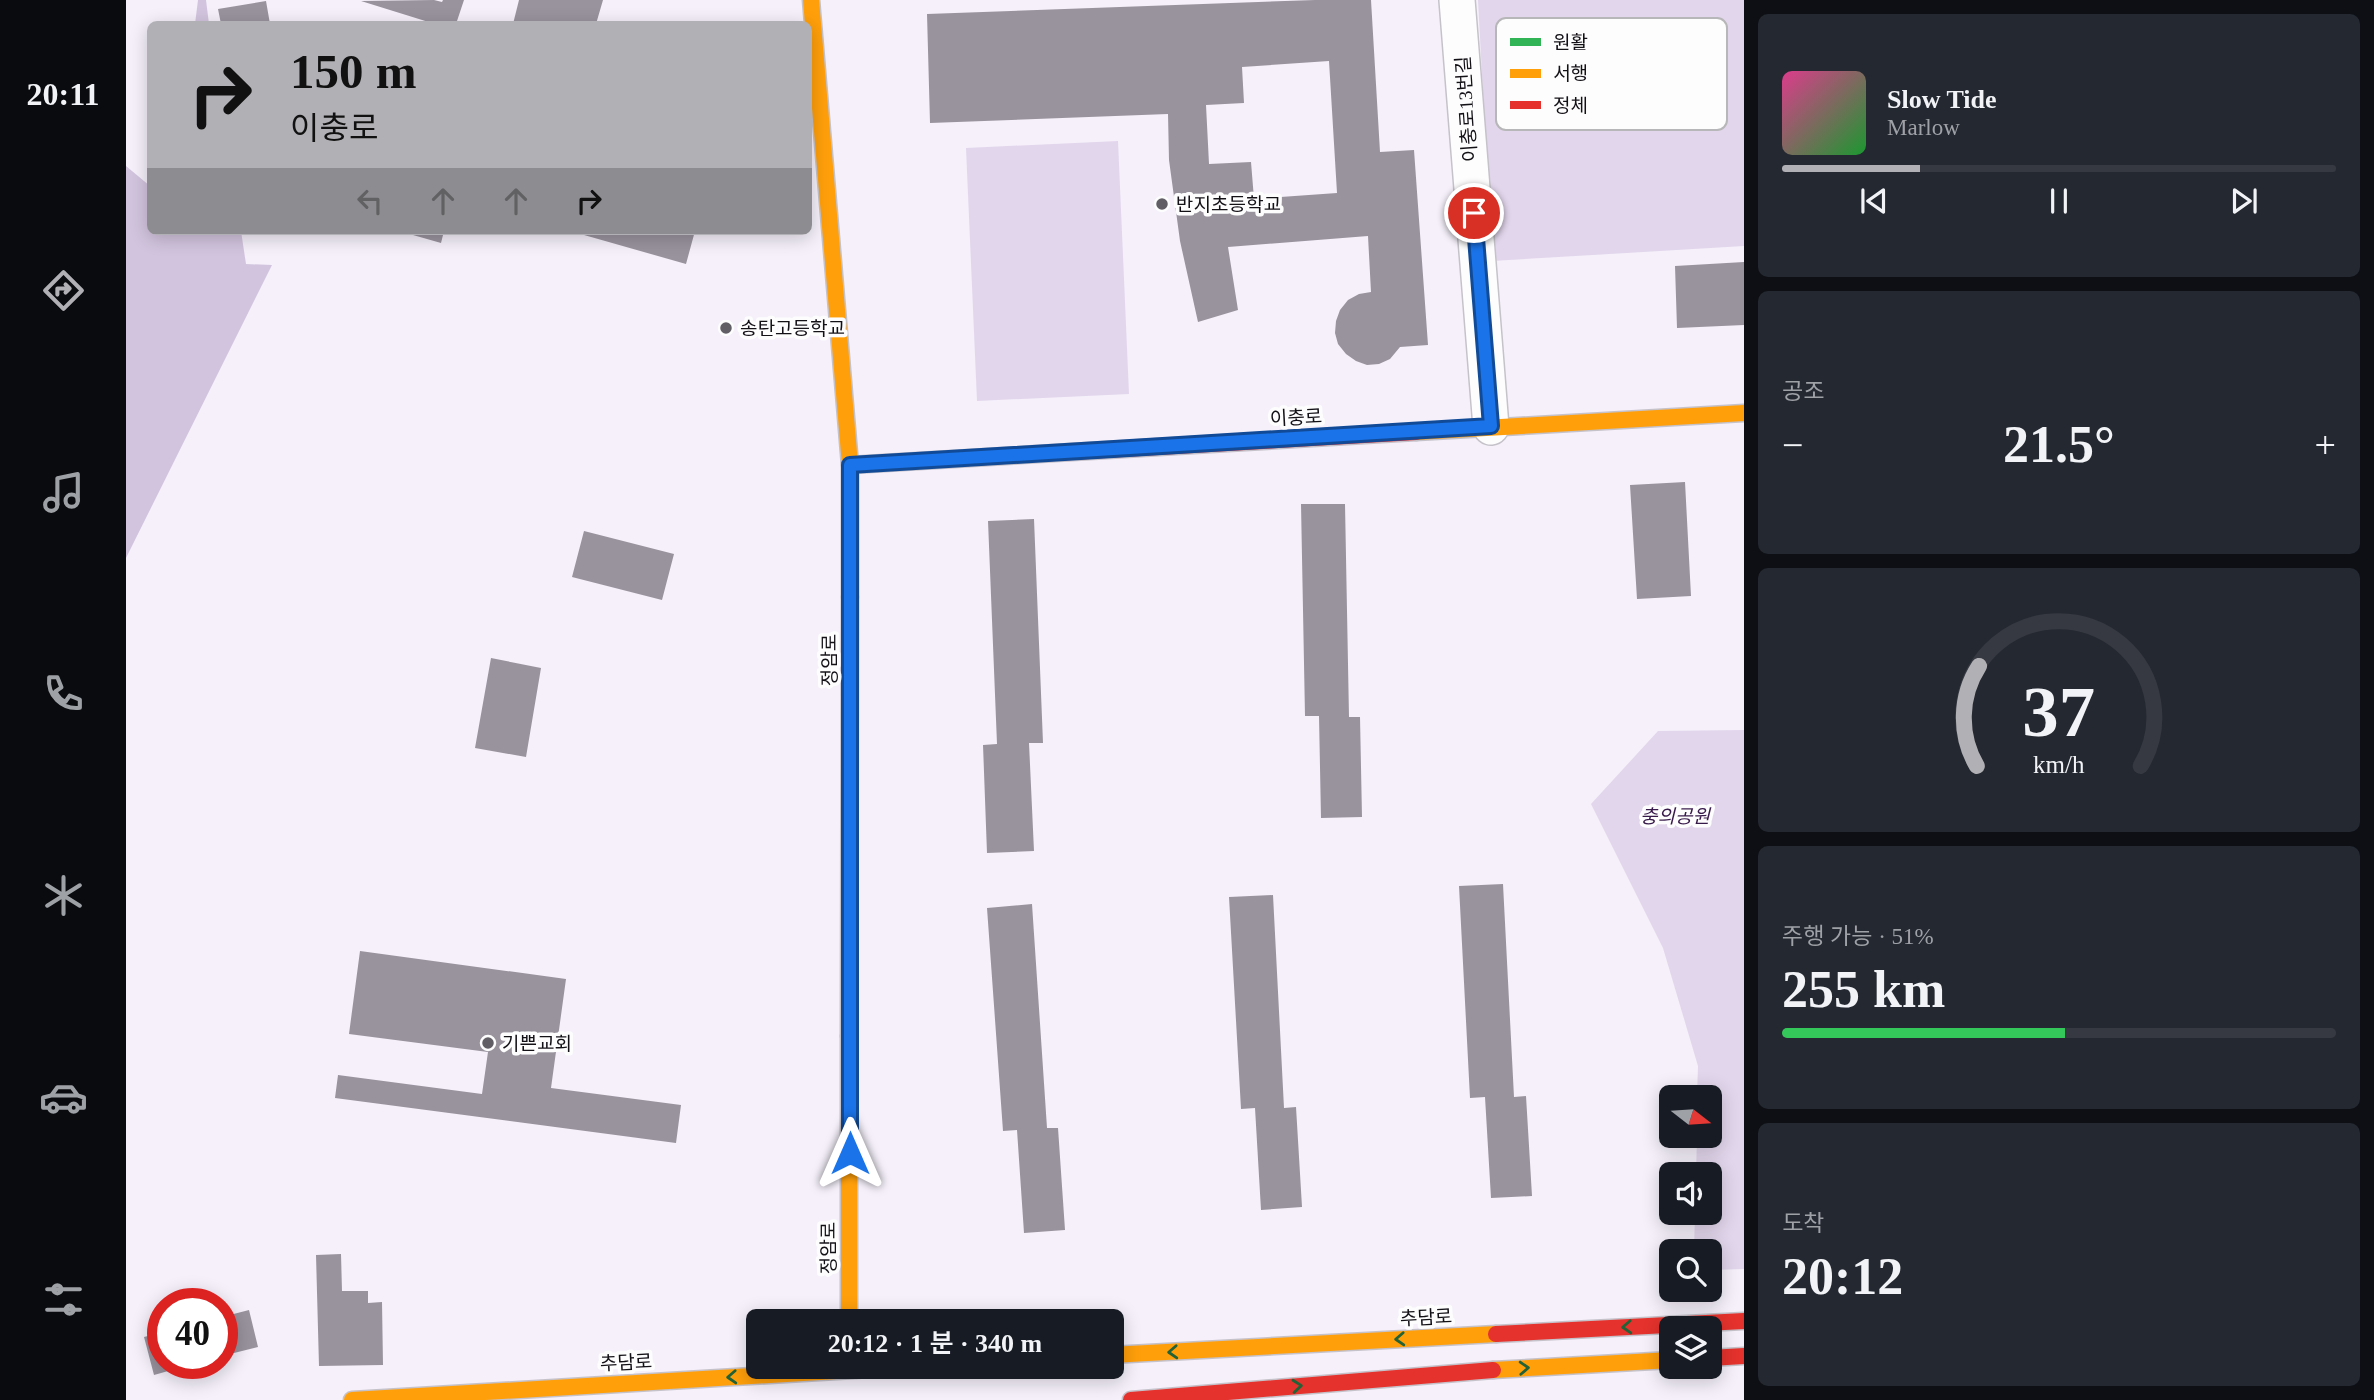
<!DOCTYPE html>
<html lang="ko">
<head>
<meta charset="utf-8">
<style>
  :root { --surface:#171b24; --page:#242831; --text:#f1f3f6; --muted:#9ea1a6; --line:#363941; --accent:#b1b0b5 }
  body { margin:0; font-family:"Times New Roman","Noto Sans KR",serif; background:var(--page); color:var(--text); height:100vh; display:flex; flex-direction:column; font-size:26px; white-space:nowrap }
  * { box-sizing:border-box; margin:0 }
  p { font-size:23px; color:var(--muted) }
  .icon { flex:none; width:38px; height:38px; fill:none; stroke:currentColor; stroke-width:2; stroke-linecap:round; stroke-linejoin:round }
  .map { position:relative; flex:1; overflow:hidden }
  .side { display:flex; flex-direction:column; gap:14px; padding:14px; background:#0d0f14; width:630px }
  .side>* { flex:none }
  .top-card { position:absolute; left:21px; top:21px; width:665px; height:214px; border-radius:10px; box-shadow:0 4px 18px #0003; background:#b1b0b5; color:#111; overflow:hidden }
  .needle { width:46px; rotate:107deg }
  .tools { position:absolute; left:1533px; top:1085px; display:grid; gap:14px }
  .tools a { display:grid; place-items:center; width:63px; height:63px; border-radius:10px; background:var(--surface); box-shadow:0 4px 18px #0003; font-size:35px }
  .speed { position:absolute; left:21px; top:1288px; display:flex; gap:14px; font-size:35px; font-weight:700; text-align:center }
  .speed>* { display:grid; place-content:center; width:91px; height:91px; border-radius:50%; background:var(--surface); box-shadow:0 4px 18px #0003; line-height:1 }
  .speed .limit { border:10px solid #d22; background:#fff; color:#111 }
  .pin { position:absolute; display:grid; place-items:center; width:60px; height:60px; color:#fff; margin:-30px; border:4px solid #fff; border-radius:50%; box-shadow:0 2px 7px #0007 }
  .me { position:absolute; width:77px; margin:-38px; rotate:0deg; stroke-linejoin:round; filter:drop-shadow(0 0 5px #0008) }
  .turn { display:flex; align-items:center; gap:24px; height:147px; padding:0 28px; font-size:32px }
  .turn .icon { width:91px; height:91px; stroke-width:2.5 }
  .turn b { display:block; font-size:49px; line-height:60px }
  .lanes { display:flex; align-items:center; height:66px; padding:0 28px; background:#0003; justify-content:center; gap:35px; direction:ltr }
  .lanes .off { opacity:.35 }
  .big { font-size:52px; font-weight:600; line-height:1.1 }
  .side .card { flex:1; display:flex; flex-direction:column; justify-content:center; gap:10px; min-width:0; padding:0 24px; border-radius:10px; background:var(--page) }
  .side .dial { align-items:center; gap:0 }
  .dial svg { height:182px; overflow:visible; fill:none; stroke:var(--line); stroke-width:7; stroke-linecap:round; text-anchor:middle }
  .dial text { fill:var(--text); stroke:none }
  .song { display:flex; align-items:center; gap:21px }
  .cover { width:84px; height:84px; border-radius:10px; background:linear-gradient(135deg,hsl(330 70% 55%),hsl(130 70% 35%)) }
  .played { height:7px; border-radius:4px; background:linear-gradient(90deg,var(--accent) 25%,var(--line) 25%) }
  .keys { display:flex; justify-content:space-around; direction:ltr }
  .heat { display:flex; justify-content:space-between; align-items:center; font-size:38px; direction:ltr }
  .charge { height:10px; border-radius:5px; background:linear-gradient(90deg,#34c759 51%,var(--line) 0) }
  .trip { position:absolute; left:620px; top:1309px; width:378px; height:70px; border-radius:10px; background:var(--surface); box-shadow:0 4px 18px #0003; font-weight:600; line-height:70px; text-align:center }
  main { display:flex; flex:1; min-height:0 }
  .dock { display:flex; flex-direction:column; width:126px; justify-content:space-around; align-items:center; background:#090b0e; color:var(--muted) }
  .dock .icon { width:49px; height:49px }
  .dock .selected { color:var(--accent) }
  .dock b { font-size:32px; color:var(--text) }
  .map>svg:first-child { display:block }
  .green { fill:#e2d6ec }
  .forest { fill:#d2c4de }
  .building { fill:#99939e; fill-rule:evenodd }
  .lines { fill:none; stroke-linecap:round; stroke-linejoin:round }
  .street-casing { stroke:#c6c2ca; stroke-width:38 }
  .fast-casing { stroke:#c6c2ca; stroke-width:19 }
  .slow-casing { stroke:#c6c2ca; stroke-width:19 }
  .jam-casing { stroke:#c6c2ca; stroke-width:19 }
  .street { stroke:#fefdfe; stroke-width:35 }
  .fast { stroke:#30b455; stroke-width:16 }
  .slow { stroke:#ff9f0a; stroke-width:16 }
  .jam { stroke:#e5322d; stroke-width:16 }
  .oneway { stroke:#226236 }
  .route-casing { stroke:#114b97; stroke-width:18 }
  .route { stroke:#1a73e8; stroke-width:12 }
  .poi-dot { fill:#625e66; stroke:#fdfdfd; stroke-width:2.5 }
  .labels { text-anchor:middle; stroke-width:7; stroke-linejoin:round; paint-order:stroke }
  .street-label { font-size:19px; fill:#131016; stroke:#fdfdfd }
  .poi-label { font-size:19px; fill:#131016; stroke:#fdfdfd; text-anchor:start }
  .park-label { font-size:19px; font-style:italic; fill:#37194a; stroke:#fdfdfd }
  .key { fill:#fdfdfd; stroke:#b7b6b8; stroke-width:2 }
  .key-label { font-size:19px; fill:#131016 }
</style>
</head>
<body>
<main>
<nav class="dock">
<b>20:11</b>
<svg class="icon selected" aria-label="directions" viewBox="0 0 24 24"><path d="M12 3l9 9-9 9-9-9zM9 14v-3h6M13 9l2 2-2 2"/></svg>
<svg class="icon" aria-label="music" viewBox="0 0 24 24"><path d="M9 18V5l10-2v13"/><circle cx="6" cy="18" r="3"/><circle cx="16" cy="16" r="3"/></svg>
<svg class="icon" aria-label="phone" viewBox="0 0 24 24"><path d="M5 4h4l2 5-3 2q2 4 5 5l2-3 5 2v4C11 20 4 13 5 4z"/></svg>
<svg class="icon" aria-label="climate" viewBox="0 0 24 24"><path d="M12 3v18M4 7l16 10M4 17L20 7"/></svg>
<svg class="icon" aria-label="car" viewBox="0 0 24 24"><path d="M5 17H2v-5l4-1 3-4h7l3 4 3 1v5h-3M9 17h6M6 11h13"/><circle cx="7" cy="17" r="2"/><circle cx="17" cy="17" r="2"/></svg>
<svg class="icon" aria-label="filters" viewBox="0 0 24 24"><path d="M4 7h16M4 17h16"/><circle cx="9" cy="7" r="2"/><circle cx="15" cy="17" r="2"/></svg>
</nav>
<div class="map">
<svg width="1618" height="1400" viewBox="0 0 1618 1400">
  <rect width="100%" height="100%" fill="#f5f0fa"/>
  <!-- green -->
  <path class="green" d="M1352,0h266v246l-252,15z
    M992,141l11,253 -152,7 -11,-253z
    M1618,730v539l-34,1v-19h-16l1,-38h15v-39h-14l1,-38h13v-39h-13l1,-31 -35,-118 -72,-144 67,-73z"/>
  <!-- forest -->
  <path class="forest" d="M72,0h8l3,24h-14z
    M0,166l24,20v45h91l5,33 26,1 -146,293z"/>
  <!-- building -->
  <path class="building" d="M308,0l8,2 1,-2h21l-8,24h-21l-74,-23z
    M393,0h84l-7,24h-83z
    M1189,0h56l9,152 34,-2 14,195 -28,2 -10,12 -11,5 -12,1 -11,-4 -10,-7 -8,-10 -3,-11 1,-12 4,-11 8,-10 11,-6 12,-2 -3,-56 -140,11 10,63 -40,12 -18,-81 -11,-81 -1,-46 -238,9 -3,-109zM1203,61l8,132 -83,6 -3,-37 -42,2 -3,-59 38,-2 -2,-36z
    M140,1l4,23h-49l-3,-15z
    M273,231h45l-3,12z
    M444,231h125l-9,33z
    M1618,262v63l-67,3 -2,-62z
    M1559,482l6,114 -54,3 -7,-114z
    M1175,504h44l4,213h11l2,100 -41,1 -2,-102h-14z
    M908,519l9,224h-14l5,108 -47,2 -4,-108 14,-1 -9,-223z
    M458,531l90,23 -12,46 -90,-23z
    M365,658l50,10 -15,89 -51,-9z
    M1377,884l11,213 12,-1 6,100 -41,2 -6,-101 -15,1 -11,-212z
    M1147,895l11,213 12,-1 6,100 -41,3 -6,-102 -14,1 -12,-212z
    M906,904l15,224h11l7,102 -41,3 -7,-103 -14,1 -16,-223z
    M234,951l206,28 -15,109 130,17 -5,38 -341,-45 3,-23 144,19 6,-42 -139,-18z
    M215,1254l1,37h26v12l14,-1 1,63 -64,1 -3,-111z
    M123,1310l9,37 -36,9v-39z
    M37,1332v31l30,1 -39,11 -10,-38z"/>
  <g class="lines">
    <defs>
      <path id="street" d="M1331,0l34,427"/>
      <path id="fast" d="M723,1036l1,-439"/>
      <path id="slow" d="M685,0l39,465v132
        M1290,432l328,-19
        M723,1321v-285
        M985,1355l385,-21
        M1367,1370l178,-10
        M226,1400l551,-33"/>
      <path id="jam" d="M724,465l566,-33
        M1370,1334l248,-13
        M1584,1358l34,-2
        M1005,1400l362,-30"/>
    </defs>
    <!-- street casing -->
    <use href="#street" class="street-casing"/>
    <!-- fast casing -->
    <use href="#fast" class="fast-casing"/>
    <!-- slow casing -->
    <use href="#slow" class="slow-casing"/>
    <!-- jam casing -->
    <use href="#jam" class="jam-casing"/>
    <!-- street -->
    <use href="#street" class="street"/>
    <!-- fast -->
    <use href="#fast" class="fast"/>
    <!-- slow -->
    <use href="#slow" class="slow"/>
    <!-- jam -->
    <use href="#jam" class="jam"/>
  </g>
  <!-- one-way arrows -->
  <defs><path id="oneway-chevron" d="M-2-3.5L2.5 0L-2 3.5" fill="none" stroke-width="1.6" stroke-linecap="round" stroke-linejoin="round" transform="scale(1.75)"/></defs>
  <g class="oneway">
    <use href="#oneway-chevron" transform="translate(1501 1327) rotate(177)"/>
    <use href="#oneway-chevron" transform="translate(1274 1339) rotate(177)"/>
    <use href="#oneway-chevron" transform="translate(1047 1352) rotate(177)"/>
    <use href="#oneway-chevron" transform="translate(1398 1368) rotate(-3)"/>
    <use href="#oneway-chevron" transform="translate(606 1377) rotate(177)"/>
    <use href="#oneway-chevron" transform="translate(1171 1386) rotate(-5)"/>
  </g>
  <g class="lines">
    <defs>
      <path id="route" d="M724,1153v-688l641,-39 -17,-213"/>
    </defs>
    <!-- route casing -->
    <use href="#route" class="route-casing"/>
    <!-- route -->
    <use href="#route" class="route"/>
  </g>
  <!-- markers -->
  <g class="poi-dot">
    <circle cx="1036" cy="204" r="7"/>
    <circle cx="600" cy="328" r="7"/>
    <circle cx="362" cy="1043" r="7"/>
  </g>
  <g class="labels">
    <!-- street labels -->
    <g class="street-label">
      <text transform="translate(1340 109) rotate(-94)" y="7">이충로13번길</text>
      <text transform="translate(1170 417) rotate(-3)" y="7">이충로</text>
      <text transform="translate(703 660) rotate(-90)" y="7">정암로</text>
      <text transform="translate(702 1248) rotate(-90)" y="7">정암로</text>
      <text transform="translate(1300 1317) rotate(-3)" y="7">추담로</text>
      <text transform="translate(500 1362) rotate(-3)" y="7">추담로</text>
    </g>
    <!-- poi labels -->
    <g class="poi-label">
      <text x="1050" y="211">반지초등학교</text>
      <text x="614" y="335">송탄고등학교</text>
      <text x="376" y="1050">기쁜교회</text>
    </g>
    <!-- park labels -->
    <g class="park-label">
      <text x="1549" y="823">충의공원</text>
    </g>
  </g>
  <!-- legend -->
  <rect x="1370" y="18" width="231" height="112" rx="10" class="key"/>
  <rect x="1384" y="38" width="31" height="8" fill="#30b455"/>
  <rect x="1384" y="69" width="31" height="9" fill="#ff9f0a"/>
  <rect x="1384" y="101" width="31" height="8" fill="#e5322d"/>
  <g class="key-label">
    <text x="1427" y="49">원활</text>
    <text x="1427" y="80">서행</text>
    <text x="1427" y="112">정체</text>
  </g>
</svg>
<div class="tools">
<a><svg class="needle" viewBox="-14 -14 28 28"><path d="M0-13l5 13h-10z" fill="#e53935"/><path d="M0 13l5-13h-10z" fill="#9ea1a6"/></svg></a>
<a><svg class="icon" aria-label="sound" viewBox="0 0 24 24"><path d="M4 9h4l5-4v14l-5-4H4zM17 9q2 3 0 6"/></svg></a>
<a><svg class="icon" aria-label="search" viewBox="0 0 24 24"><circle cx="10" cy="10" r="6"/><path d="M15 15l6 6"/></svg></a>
<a><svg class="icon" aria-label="layers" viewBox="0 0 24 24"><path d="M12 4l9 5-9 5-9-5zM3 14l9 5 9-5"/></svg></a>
</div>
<div class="speed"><div class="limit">40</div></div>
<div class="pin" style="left:1348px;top:213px;background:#d93025"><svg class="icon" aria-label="arrive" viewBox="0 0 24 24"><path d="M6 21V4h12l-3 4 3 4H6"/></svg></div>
<svg class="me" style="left:724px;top:1153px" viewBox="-20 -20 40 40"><path d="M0-17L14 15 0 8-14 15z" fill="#1a73e8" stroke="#fff" stroke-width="4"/></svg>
<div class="trip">20:12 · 1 분 · 340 m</div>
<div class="top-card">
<div class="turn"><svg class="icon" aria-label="right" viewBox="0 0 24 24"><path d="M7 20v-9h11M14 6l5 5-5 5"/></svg><div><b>150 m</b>이충로</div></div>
<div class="lanes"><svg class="icon off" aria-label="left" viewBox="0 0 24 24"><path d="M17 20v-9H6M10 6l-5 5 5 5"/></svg><svg class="icon off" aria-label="ahead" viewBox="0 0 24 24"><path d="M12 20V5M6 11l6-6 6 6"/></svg><svg class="icon off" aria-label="ahead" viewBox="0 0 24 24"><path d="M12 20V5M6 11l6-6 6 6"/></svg><svg class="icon" aria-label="right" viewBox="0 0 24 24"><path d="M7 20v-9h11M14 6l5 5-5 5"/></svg></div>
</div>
</div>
<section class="side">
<div class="card">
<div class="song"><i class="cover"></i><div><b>Slow Tide</b><p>Marlow</p></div></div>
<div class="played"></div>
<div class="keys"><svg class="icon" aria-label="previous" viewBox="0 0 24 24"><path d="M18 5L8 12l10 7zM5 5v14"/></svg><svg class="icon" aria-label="pause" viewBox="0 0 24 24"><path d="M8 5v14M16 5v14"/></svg><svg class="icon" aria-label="next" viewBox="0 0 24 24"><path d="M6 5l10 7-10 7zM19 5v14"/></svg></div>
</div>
<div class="card"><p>공조</p>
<div class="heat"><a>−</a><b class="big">21.5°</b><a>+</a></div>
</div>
<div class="card dial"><svg viewBox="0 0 100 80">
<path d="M14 69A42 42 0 1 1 86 69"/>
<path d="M14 69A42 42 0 0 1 15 25" stroke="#b1b0b5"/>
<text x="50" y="56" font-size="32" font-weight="700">37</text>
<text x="50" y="72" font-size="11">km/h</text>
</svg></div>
<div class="card"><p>주행 가능 · 51%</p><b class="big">255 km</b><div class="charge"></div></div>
<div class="card"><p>도착</p><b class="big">20:12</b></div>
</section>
</main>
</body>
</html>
